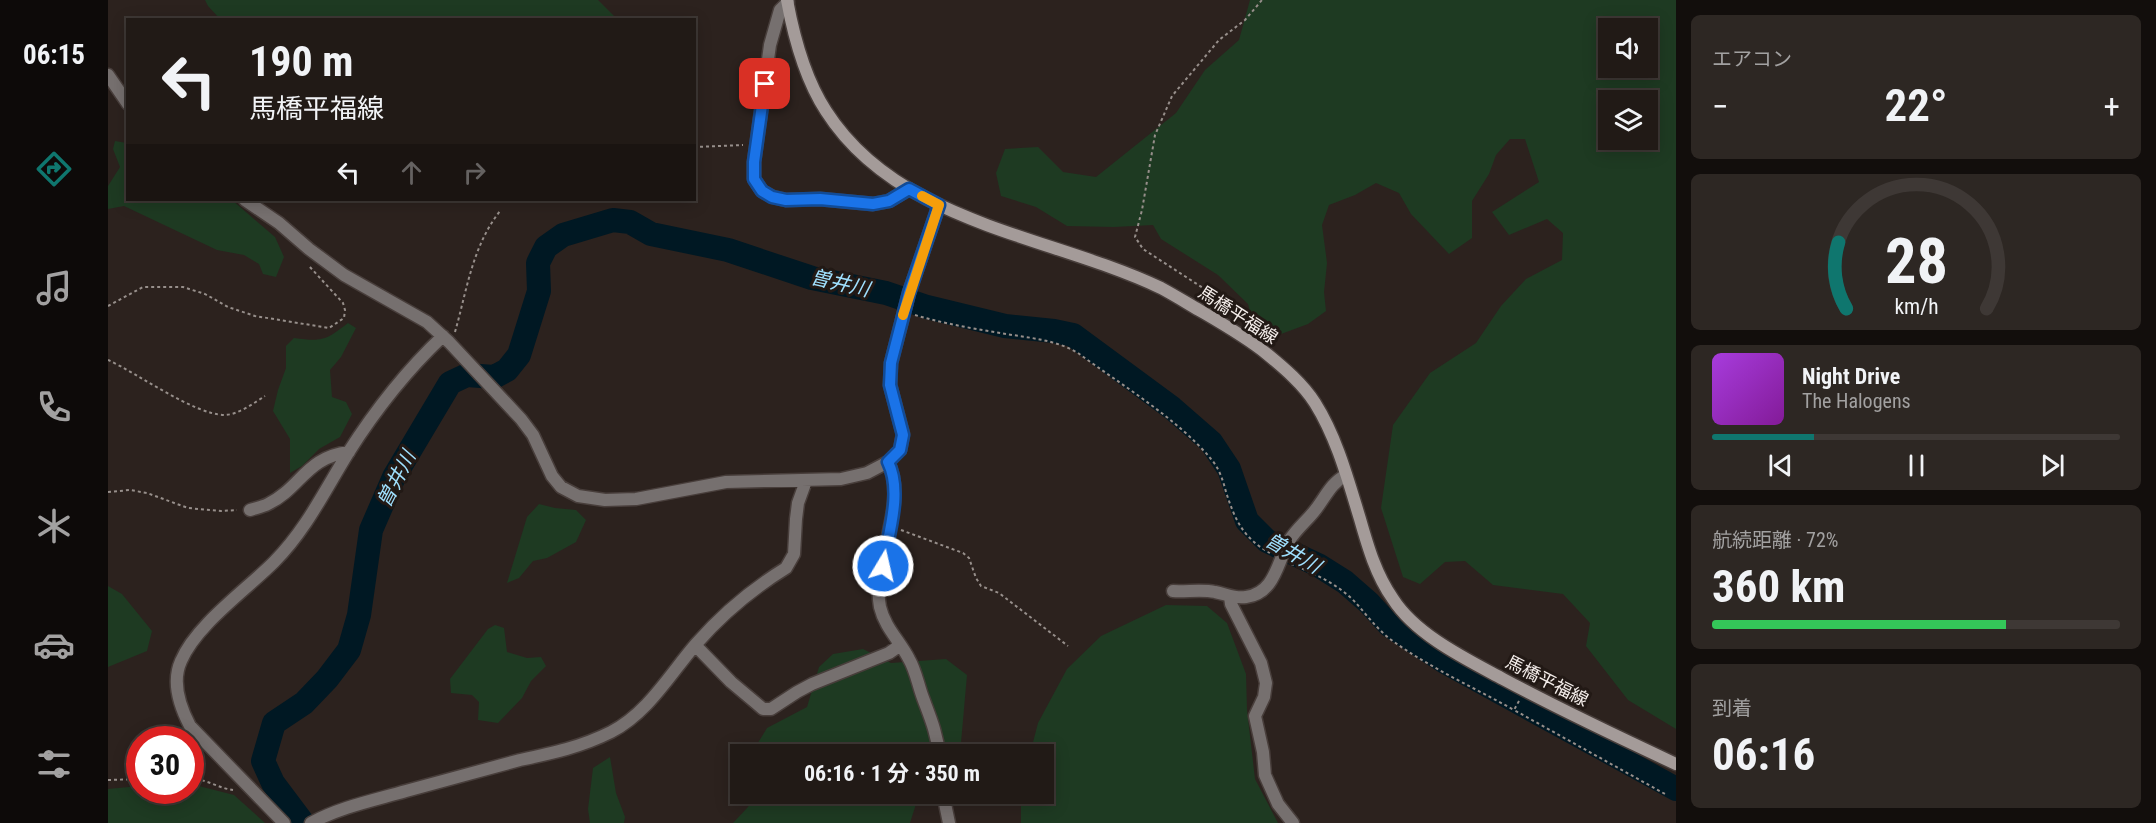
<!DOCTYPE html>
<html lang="ja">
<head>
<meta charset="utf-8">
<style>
  :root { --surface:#211a16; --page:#2d2723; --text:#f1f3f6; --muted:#a2a1a1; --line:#3e3835; --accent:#0f766e }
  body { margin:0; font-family:"Roboto Condensed","Noto Sans JP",sans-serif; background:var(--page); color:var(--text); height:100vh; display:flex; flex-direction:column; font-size:22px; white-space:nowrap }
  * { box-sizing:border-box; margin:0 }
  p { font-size:20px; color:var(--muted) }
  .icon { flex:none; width:33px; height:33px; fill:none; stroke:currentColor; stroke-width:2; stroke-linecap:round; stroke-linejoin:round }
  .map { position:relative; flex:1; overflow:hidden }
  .panel { display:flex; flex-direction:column; gap:15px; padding:15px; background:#120e0c; width:480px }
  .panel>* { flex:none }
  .hud { position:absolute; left:18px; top:18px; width:570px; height:183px; border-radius:0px; box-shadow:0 3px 15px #0003,0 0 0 2px var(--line); background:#211a16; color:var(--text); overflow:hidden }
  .controls { position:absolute; left:1490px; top:18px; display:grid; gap:12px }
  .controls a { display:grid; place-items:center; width:60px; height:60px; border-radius:0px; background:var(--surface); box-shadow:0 3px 15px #0003,0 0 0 2px var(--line); font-size:30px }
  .speed { position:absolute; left:18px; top:726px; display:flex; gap:12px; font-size:30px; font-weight:700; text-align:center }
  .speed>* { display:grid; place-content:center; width:78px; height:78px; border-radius:50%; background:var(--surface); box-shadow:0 3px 15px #0003,0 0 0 2px var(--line); line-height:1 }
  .speed .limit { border:9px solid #d22; background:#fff; color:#111 }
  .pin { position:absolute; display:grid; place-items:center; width:51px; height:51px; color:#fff; margin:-26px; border-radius:12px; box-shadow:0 3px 9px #0006 }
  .me { position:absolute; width:66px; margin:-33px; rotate:9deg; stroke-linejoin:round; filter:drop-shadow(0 0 4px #0008) }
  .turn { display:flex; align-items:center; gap:21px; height:126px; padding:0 24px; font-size:27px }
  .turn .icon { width:78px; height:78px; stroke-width:2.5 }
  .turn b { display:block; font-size:42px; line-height:51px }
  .lanes { display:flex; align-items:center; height:57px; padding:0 24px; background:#0003; justify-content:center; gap:30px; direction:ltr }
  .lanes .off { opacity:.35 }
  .big { font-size:45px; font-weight:700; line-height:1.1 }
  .panel .card { flex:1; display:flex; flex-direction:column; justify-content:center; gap:9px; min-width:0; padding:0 21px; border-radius:9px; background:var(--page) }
  .panel .dial { align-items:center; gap:0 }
  .dial svg { height:156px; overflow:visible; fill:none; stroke:var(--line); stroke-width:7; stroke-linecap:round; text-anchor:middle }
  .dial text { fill:var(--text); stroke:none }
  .song { display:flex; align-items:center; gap:18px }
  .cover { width:72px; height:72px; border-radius:9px; background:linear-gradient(135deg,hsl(280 70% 55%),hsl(290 70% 35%)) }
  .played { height:6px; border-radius:3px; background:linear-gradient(90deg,var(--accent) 25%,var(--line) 25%) }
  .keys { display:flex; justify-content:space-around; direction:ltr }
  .heat { display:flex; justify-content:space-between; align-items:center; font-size:33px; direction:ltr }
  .charge { height:9px; border-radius:4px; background:linear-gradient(90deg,#34c759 72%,var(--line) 0) }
  .trip { position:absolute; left:622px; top:744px; width:324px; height:60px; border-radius:0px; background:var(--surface); box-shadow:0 3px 15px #0003,0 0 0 2px var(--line); font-weight:700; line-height:60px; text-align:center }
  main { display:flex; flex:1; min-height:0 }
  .tabs { display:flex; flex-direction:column; width:108px; justify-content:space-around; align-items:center; background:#0d0a09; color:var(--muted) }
  .tabs .icon { width:42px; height:42px }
  .tabs .active { color:var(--accent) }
  .tabs b { font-size:27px; color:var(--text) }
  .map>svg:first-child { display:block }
  .green { fill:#1e3a22; fill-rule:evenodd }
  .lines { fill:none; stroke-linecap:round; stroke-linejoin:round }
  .river { stroke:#001823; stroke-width:24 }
  .street-casing { stroke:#483e3b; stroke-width:15 }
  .secondary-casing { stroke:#483e3b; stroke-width:15 }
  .path { stroke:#978f8b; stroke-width:2; stroke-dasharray:3 3; stroke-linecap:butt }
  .street { stroke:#76706f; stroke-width:12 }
  .secondary { stroke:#a49b99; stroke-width:12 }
  .route-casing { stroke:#114b97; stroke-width:15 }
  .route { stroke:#1a73e8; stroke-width:10 }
  .slow { stroke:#f59e0b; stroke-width:10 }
  .labels { text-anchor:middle; stroke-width:6; stroke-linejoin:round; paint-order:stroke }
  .street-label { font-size:18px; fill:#f4edea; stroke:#221915 }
  .water-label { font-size:20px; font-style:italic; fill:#9fdffd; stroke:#221915 }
</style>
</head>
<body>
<main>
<nav class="tabs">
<b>06:15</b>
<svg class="icon active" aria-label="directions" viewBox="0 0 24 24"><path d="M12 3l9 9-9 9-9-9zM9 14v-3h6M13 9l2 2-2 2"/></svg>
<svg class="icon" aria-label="music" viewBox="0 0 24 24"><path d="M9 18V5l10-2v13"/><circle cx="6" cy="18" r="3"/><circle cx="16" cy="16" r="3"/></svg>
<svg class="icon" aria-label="phone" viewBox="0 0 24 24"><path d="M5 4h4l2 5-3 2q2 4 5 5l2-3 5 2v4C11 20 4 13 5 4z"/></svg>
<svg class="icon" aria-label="climate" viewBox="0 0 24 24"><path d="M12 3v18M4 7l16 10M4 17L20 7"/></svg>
<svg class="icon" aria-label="car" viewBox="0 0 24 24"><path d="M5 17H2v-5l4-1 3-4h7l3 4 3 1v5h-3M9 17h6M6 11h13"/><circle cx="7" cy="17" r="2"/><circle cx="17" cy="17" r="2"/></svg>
<svg class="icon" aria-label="filters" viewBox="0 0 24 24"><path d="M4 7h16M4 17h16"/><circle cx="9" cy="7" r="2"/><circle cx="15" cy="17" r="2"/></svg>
</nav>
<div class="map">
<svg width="1568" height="823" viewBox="0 0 1568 823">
  <rect width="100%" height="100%" fill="#2c221e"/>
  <!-- green -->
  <path class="green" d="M97,0h393l19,19h-397l-12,-13z
    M1142,0h426v729l-48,-29 -42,-54 4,-23 -27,-29 -70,-9 -28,-24 -20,1 -25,22 -17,-7 -22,-69 12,-83 37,-52 46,-30 25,-37 25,-27 36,-19 1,-27 -16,-14 -38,16 -17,-23 47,-30 -14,-43h-15l-14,16 -7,19 -17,27v37l-23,16 -38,-40 -12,-21 -23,-10 -21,12 -26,10 -7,20 5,38 -3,29 2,19 -18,13 -35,13 -20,-15 -5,-18 -30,-29 -57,-36 -8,-14 -39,2 -47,-1 -31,-19 -35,-11 -5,-23 9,-24 33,-2 25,25 33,5 80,-64 29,-43 34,-30zM1539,28v40h-39v-40zM1500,100h39v40h-39z
    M7,141l12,2 1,57h104l43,37 9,20 -8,20 -13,-3 -4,-10 -15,-9 -27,-5 -93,-44 -16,3v-23l12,-19 -7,-18z
    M240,323l8,5 -15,29 -11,13 2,27 14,5 6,12 -12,23 -21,12 -17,17 -12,7v-34l-17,-28 5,-21 8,-22v-22l8,-8c29,4 32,2 54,-15z
    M431,504l16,4 21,2 10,10 -10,22 -29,16 -14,3 -14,17 -12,5 20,-66z
    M0,586l14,8 30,37 -5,20 -39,16z
    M1058,605l41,1 20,17 19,51 1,36 8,69 23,44h-257v-29h23v-40h-14l8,-31 29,-54 34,-33z
    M387,625l9,3 3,24 20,6 14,-1 5,9 -15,15 -9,17 -24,25 -20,-3 1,-18 -7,-7 -21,-2 -1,-14 38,-50z
    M755,649l28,14 55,-4 21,16 -7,79h-209l16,-26 40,-21 12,-40 14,-13z
    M502,757l6,36 9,24 -1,6h-34l-2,-14 5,-41z
    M83,784l43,11 31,28h-157v-34l31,-3 1,4h50z
    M645,794h178l-15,10 -6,19h-177l15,-16z"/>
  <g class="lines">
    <!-- river -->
    <path class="river" d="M195,823l-30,-40 -10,-22 11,-38 30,-20 23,-24 22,-29 10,-35 12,-85 23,-53 56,-94 17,-8 27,2 13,-7 12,-15 20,-64 -1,-28 8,-16 17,-12 50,-15 17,2 21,12 77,16 84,28 74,15 41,14 78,19 49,5 19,4 99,73 39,34 18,27 18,52 20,20 51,24 27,17 24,21 20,22 56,37 231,127"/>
    <defs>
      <path id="street" d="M680,2l-8,8 -10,35 -16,117v17l8,12 11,6 13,3 34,-1 53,5 16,-3 20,-12
        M0,75l20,29
        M137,200l34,23 30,26 35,26 83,47 22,20 72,77 12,16 19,41 9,11 17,9 27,4 31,-1 90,-17 115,-3 26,-6 21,-11 12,-12 3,-16 -13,-49 1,-22 18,-70 30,-88
        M780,462c21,43 -17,100 -8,145 5,21 20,34 29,52 7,12 9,26 14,39 7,19 14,35 16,56
        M142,510c6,-2 12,-3 18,-6 33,-16 38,-47 81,-52
        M1065,591c13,1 29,-2 42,1 11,2 20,7 31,5 29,-4 31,-34 43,-56 7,-12 19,-21 27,-32 10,-13 15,-26 30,-34
        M1122,597l1,7 30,59 5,20 -2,14 -9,19 8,36 2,23 13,29 15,19
        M587,645l36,37 25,21 7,6h8l26,-17 15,-8 77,-31 10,-7
        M835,794l6,29
        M176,823l-94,-97c-10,-19 -19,-43 -9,-65 15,-36 65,-71 93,-99 32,-32 51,-72 74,-109 26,-41 60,-84 95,-117
        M203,823c29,-16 64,-23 95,-32 38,-10 76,-21 114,-31 33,-7 61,-13 91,-28 37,-19 59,-58 85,-88 27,-31 56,-55 90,-76l8,-14 2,-35 2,-16 8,-22"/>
      <path id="secondary" d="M679,0c7,38 18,79 39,111 72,113 224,124 335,177 13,7 26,15 38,22 24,14 47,27 68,44 17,14 36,30 48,49 22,35 33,77 45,116 8,28 16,56 33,80 23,36 73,60 110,80 56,30 115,58 173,85"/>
    </defs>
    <!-- street casing -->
    <use href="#street" class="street-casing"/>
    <!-- secondary casing -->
    <use href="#secondary" class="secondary-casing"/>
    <!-- path -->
    <path class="path" d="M586,147l49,-2
      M0,306l35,-19h40l22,7 23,13 27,9 74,12 15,-10 1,-8 -2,-7 -34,-37
      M807,315c30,9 61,14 91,19 25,4 50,6 72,19 42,31 100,66 133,106 8,9 12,21 15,33 9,28 17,46 44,61
      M1130,318l-15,-17 -80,-52 -8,-12 7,-27 13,-75 17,-39 47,-56 26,-20 17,-20
      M347,332c12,-42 17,-85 45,-121
      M0,360c31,14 85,54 116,55 14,0 30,-12 41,-19
      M0,492l22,-2 17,3 41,15 33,3 16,-1
      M793,530l62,23 6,5 7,20 5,8 18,7 69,53
      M1183,564c22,9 47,20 64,38 11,12 21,26 35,37 38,28 83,48 124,71
      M1411,701l-5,9 151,84
      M82,778c16,1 28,10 43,12
      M0,780l32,-1"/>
    <!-- street -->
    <use href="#street" class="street"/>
    <!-- secondary -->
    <use href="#secondary" class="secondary"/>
  </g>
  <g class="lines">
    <defs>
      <path id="route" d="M657,84l-11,78v17l8,12 10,6 14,3 34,-1 53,5 16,-3 20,-12 30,16 -30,88 -18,70 -1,22 13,50 -3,15 -12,12c15,30 0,73 -5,104"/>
    </defs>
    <!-- route casing -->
    <use href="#route" class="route-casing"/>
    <!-- route -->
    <use href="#route" class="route"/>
    <!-- slow -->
    <path class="slow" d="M795,315l36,-110 -17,-9"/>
  </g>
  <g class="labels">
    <!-- street labels -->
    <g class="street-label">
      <text transform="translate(1130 315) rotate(33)" y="6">馬橋平福線</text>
      <text transform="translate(1439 681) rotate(27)" y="6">馬橋平福線</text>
    </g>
    <!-- water labels -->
    <g class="water-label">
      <text transform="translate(732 283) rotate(13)" y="7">曽井川</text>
      <text transform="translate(288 479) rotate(-63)" y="7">曽井川</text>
      <text transform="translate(1185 553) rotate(30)" y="7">曽井川</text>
    </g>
  </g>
</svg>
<div class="controls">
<a><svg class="icon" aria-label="sound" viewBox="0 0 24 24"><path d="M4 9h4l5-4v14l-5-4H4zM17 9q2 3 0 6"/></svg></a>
<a><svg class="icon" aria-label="layers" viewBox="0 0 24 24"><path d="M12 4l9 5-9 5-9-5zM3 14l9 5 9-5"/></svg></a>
</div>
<div class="speed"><div class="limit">30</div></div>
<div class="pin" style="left:657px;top:84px;background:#d93025"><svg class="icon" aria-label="arrive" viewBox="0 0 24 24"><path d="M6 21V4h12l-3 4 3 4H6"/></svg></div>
<svg class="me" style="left:775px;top:566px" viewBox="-20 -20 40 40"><circle r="17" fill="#1a73e8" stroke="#fff" stroke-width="3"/><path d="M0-11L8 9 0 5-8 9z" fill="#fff"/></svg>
<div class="trip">06:16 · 1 分 · 350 m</div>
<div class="hud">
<div class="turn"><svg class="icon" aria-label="left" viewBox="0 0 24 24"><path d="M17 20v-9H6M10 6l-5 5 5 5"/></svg><div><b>190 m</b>馬橋平福線</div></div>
<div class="lanes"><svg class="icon" aria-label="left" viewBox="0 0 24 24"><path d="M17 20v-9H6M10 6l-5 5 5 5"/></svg><svg class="icon off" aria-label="ahead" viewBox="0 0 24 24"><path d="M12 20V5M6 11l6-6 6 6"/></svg><svg class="icon off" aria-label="right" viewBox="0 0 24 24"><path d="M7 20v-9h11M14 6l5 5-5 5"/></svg></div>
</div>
</div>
<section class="panel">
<div class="card"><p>エアコン</p>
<div class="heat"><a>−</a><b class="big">22°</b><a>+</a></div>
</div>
<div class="card dial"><svg viewBox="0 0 100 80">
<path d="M14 69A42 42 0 1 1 86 69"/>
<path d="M14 69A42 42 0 0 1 10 35" stroke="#0f766e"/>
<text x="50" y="56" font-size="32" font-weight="700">28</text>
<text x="50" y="72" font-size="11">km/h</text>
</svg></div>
<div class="card">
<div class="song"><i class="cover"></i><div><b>Night Drive</b><p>The Halogens</p></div></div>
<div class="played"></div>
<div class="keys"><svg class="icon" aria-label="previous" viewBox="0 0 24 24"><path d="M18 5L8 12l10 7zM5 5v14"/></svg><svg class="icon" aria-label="pause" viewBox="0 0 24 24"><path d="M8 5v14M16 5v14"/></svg><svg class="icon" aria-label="next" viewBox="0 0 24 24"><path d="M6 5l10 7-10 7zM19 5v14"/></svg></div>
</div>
<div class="card"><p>航続距離 · 72%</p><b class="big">360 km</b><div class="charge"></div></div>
<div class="card"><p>到着</p><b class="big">06:16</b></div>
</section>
</main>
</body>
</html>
